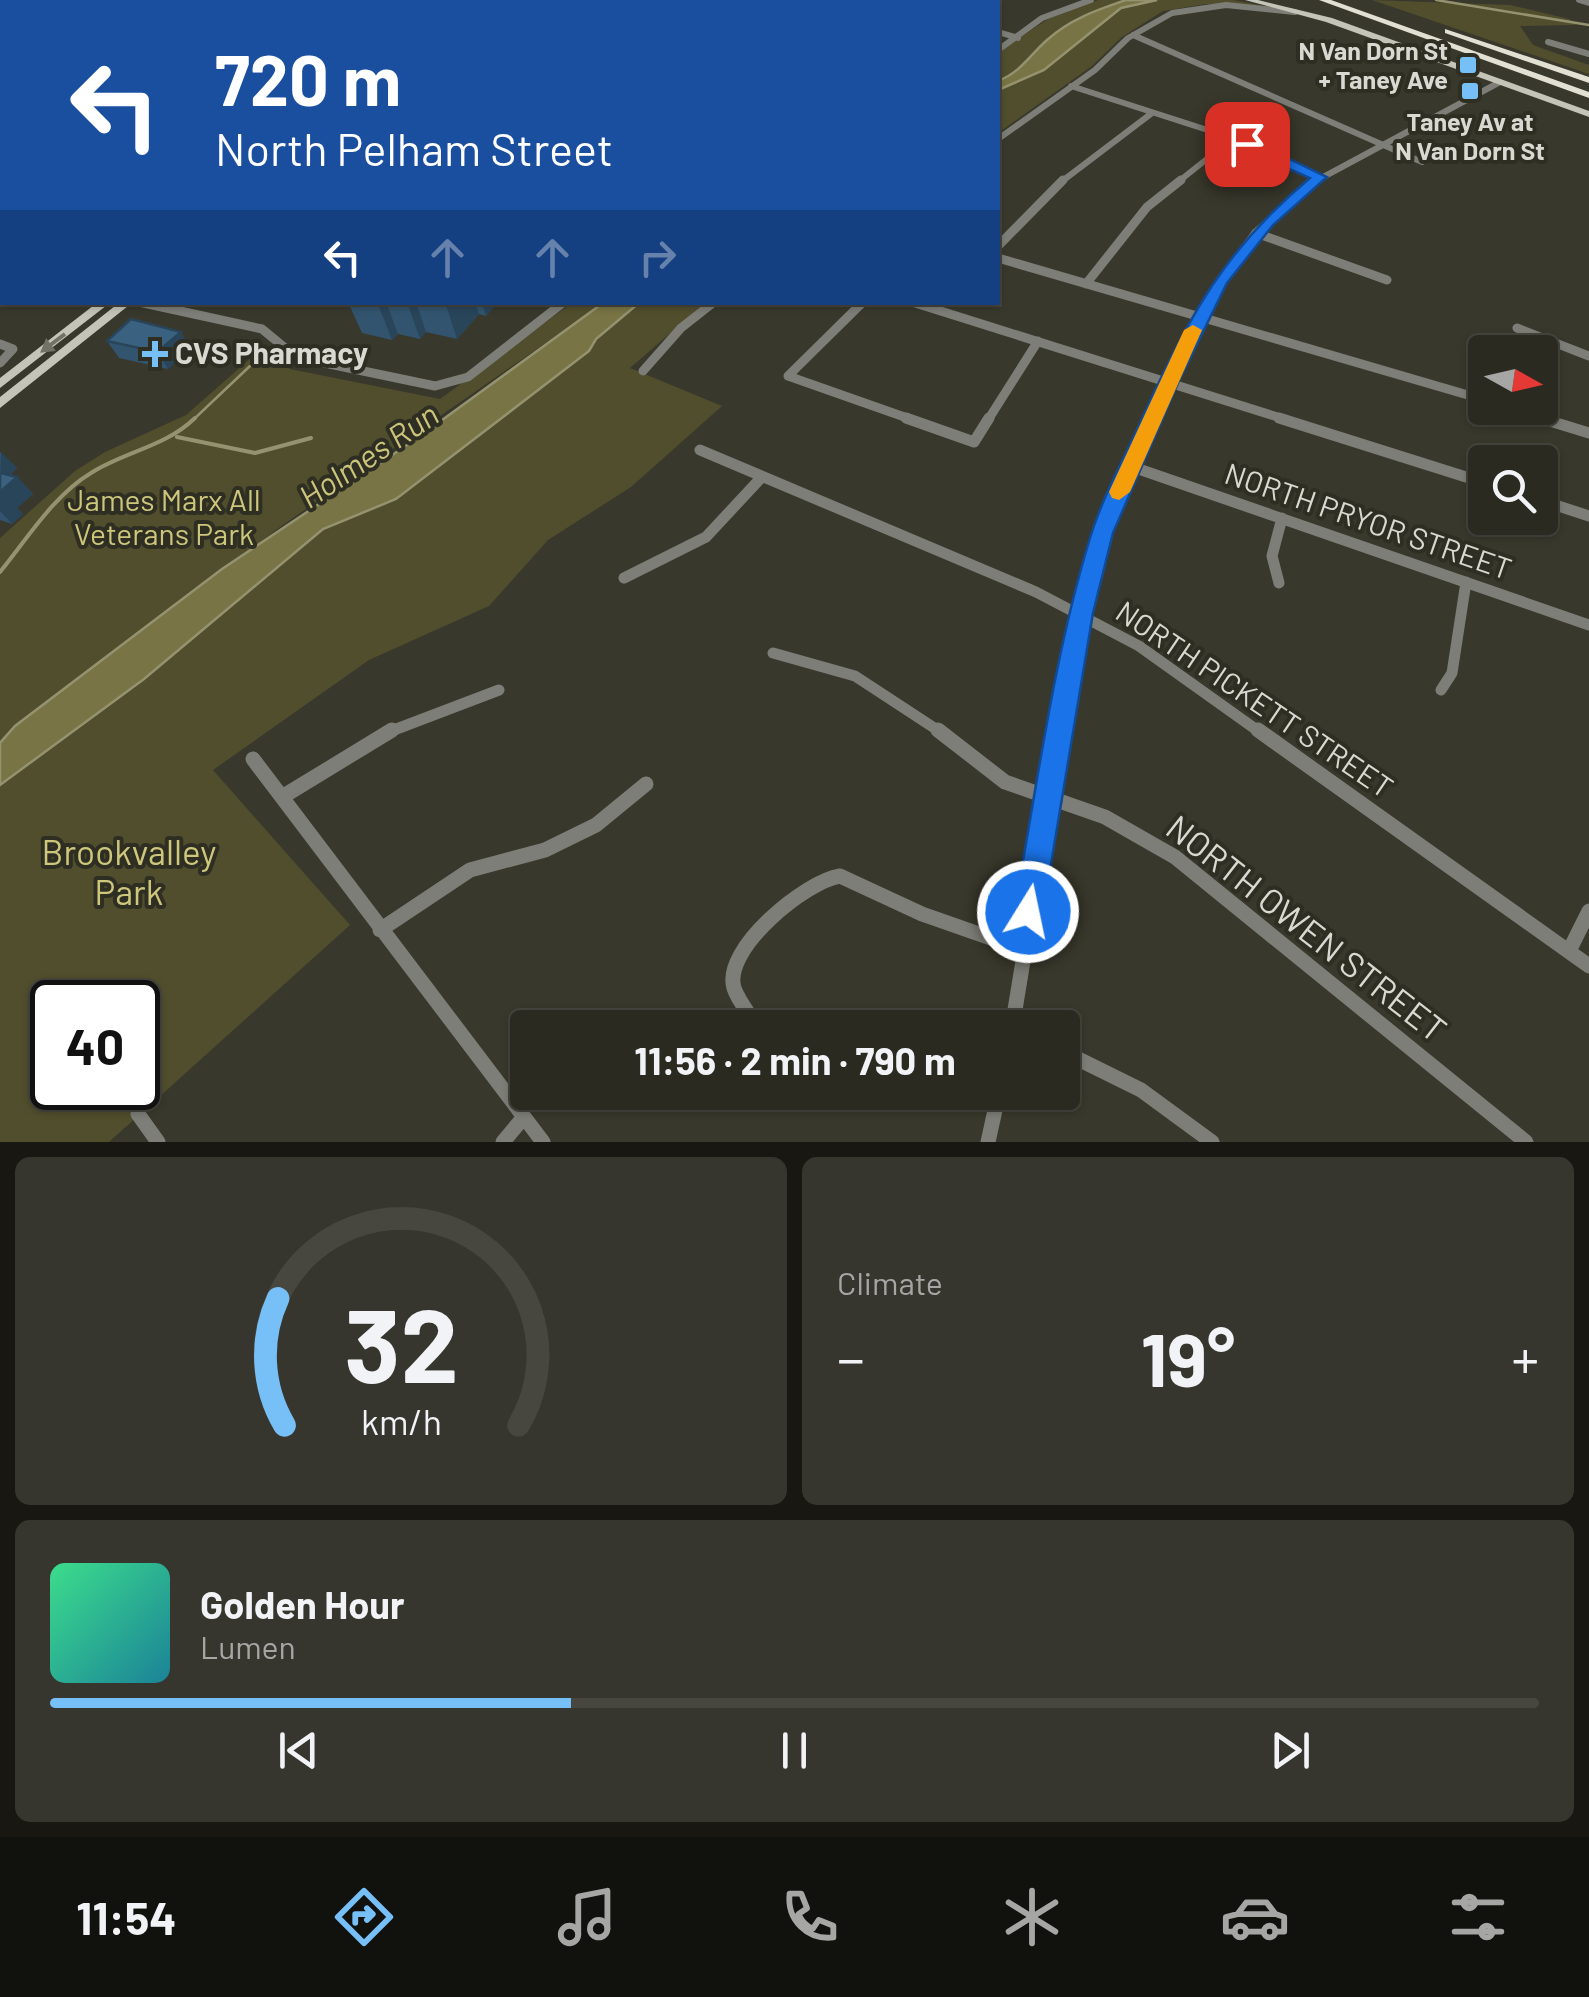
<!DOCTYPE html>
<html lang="en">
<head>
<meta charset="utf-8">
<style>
  :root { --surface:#2b2a21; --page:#37362e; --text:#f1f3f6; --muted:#a6a7a5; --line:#47463f; --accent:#77c0f7 }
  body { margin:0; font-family:Barlow,sans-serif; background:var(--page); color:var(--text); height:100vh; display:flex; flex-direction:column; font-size:38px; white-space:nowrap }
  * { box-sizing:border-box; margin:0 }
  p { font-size:32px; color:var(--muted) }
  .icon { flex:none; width:55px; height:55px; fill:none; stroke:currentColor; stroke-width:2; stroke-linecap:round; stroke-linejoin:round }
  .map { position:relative; height:1142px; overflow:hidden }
  .sheet { display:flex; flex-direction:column; gap:15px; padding:15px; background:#181712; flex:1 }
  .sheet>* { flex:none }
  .banner { position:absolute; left:0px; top:0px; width:1000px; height:305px; box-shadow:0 2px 8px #0004,0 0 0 2px var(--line); background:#1a4fa0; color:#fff; overflow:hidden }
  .needle { width:65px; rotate:98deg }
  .controls { position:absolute; left:1468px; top:335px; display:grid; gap:20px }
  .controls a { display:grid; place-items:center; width:90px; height:90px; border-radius:10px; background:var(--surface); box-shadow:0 2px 8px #0004,0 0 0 2px var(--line); font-size:50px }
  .speed { position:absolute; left:30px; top:980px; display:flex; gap:20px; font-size:50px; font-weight:700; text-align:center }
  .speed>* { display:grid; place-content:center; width:130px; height:130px; border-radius:50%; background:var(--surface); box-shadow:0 2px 8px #0004,0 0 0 2px var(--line); line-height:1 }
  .speed .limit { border:5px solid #111; border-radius:15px; background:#fff; color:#111 }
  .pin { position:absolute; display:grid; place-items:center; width:85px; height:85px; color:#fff; margin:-42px; border-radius:20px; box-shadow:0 5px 15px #0006 }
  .me { position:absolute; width:110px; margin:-55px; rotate:10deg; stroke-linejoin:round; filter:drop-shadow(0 0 8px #0008) }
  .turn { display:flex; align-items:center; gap:35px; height:210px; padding:0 50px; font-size:45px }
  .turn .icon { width:130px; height:130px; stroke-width:2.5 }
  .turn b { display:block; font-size:70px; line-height:85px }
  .lanes { display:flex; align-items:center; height:95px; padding:0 50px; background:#0003; justify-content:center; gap:50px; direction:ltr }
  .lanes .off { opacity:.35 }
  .big { font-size:75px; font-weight:700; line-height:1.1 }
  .sheet .card { flex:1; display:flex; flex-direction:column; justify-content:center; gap:15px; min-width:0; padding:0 35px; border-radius:15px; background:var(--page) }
  .sheet .dial { align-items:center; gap:0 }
  .dial svg { height:260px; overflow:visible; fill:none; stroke:var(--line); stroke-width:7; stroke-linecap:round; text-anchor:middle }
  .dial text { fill:var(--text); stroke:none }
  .song { display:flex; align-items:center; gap:30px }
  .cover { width:120px; height:120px; border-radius:15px; background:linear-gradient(135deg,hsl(150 70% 55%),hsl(190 70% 35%)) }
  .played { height:10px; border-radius:5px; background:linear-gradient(90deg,var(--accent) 35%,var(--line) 35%) }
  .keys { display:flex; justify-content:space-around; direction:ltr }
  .heat { display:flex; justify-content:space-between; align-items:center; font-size:55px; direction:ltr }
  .sheet .tiles { flex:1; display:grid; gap:15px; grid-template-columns:1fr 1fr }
  .card:last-child { grid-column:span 2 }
  .trip { position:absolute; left:510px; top:1010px; width:570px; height:100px; border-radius:10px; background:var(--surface); box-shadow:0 2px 8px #0004,0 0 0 2px var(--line); font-weight:700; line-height:100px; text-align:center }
  .tabs { display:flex; height:160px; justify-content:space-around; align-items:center; background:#11110d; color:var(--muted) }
  .tabs .icon { width:70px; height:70px }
  .tabs .selected { color:var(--accent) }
  .tabs b { font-size:45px; color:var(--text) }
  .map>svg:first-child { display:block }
  .green { fill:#514e2d; fill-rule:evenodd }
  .water { fill:#787445; stroke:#95926f; stroke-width:2.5 }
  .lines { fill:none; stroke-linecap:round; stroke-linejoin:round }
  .stream-far1 { stroke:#95926f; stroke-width:2.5 }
  .stream { stroke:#95926f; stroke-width:4 }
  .minor-far3 { stroke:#7e7e78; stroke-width:6 }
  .minor-far2 { stroke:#7e7e78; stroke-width:9 }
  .minor-far1 { stroke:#7e7e78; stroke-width:11 }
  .minor { stroke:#7e7e78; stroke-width:15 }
  .major { fill:#c5c4b9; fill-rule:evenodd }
  .highway { fill:#e1e0d2; fill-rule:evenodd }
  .wall { fill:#32546e }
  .shaded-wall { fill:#29455a }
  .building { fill:#3a6280; stroke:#29455a; stroke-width:2.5 }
  .oneway { fill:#727266 }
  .route { fill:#1a73e8; stroke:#114b97; stroke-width:2.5 }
  .slow { fill:#f59e0b }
  .poi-dot { fill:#77c0f7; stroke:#2e2e23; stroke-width:4 }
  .labels { text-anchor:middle; stroke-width:8; stroke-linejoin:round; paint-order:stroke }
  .far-poi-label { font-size:25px; font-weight:bold; fill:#d9d9d2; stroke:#2e2e23; text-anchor:end }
  .poi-label { font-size:30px; font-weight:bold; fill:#d9d9d2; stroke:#2e2e23; text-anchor:start }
  .park-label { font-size:30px; fill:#cdc67b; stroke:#2e2e23 }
  .street-label { font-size:30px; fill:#d9d9d2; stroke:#2e2e23 }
  .water-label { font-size:32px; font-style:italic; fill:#cbc47a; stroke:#2e2e23 }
  .near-park-label { font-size:35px; fill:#cdc67b; stroke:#2e2e23 }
  .near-street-label { font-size:35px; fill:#d9d9d2; stroke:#2e2e23 }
</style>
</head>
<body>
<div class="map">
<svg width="1589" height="1142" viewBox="0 0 1589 1142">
  <rect width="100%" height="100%" fill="#39382c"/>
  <!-- green -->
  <path class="green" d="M1098,0h28c-29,10 -55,20 -79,40 -17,15 -26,32 -49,41v-29l50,-33z
    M1157,0h76l43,8 -70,-4 -43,7 -41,26 -30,29 -94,67v-43l46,-20 77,-62z
    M1372,0l138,5 59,14 7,6 -56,1 13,19 56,20v9z
    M572,303h31l-323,224 -265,199 -15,17v-205l75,-67 30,-19 81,-37 75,-66 29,20 150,30z
    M639,303h66l-75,65 92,38 -91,81 -83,53 -59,66 -120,54 -156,110 137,155 -241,217h-109v-357l144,-106 179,-150 74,-30 192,-148 7,-12zM52,1002h86v86h-86z"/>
  <!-- water -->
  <path class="water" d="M1126,0h31l-36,8 -77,62 -46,20v-9c23,-9 32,-26 49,-41 23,-21 50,-30 79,-40z
    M603,303h36l-43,36 -7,12 -193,148 -73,30 -179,150 -144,106v-42l15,-17 207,-157 194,-130z"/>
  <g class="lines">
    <!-- stream-far1 -->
    <path class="stream-far1" d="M1436,0l153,25
      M193,420l57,-54"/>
    <!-- stream -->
    <path class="stream" d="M177,437l78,16 56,-15
      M0,572c27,-33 54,-77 91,-99 35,-22 74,-26 104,-55"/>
    <!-- minor-far3 -->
    <path class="minor-far3" d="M190,0l5,2
      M575,0l7,2
      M1579,0l10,3
      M742,2h30
      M998,32l20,6
      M1133,35l289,127
      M1548,42l41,12
      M998,50l44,-32 49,-18
      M1071,86l152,49 97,42
      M998,139l97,-69 33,-32 44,-25 54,-8 69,7
      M1061,182l91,-69
      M1178,182l54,-43
      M1314,182l186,-100"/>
    <!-- minor-far2 -->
    <path class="minor-far2" d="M1256,233l131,47
      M998,246l65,-66
      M998,258l487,142
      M1086,284l61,-77 34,-27
      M139,302l123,27 34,28 139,29 33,-9 96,-75
      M863,302l-75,74 125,44
      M912,302l375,118
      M1517,328l72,28
      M0,344l13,5 -13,14
      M643,371l38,-43 33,-26
      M1509,408l39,12
      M988,420l50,-79
      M1151,420l55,-118 50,-69 61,-53"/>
    <!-- minor-far1 -->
    <path class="minor-far1" d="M906,418l68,24 15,-24
      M1279,418l206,65
      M1540,418l49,15
      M700,450l336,142 103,54 122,87
      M1130,466l459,159
      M1540,500l49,16
      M624,578l82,-41 54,-58
      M1279,583l-7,-27 10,-38
      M773,653l82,23 87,57
      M1441,690l11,-17 14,-91
      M386,733l113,-43
      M1061,733l27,-154 64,-161"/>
    <!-- minor -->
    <path class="minor" d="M938,730l67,52 100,35 70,40 351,285
      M1258,730l331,236
      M253,759l290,383
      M282,797l110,-67
      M380,930l90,-60 75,-20 51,-25 50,-41
      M1569,951l20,-40
      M758,1028c-7,-12 -20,-27 -24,-40 -12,-39 72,-107 106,-112l82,38 100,35
      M1012,1028l49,-298
      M1062,1051l79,39 71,52
      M138,1114l20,28
      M503,1142l20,-24
      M988,1142l11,-50"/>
    <!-- major -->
    <path class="major" d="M1245,0h13l74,18 257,93v6l-263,-95z
      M98,302h13l-111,86v-10z
      M120,302h13l-133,106v-11z"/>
    <!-- highway -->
    <path class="highway" d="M1319,0h12l258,92v6z
      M1445,29l144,48v6l-144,-50z"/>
  </g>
  <!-- wall -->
  <path class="wall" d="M455,0h25l-2,2h-22z
    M348,302h150l-12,14 -7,-2 -22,25 -31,-7 -6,7 -22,-5 -6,6 -30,-7z
    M107,341l84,8 -23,20 -49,-11z
    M0,452l17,16 -7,7 7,2 16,17 -16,14 6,6 -11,10 -12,-4z"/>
  <!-- shaded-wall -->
  <path class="shaded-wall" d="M328,0h18l1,2h-18z
    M377,302h9l12,32 -6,6z
    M407,302h9l10,30 -6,7z
    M445,302h30l4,12 -22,25z
    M482,302h16l-12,14z
    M181,332l10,17 -23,20 -11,-17z
    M1,452l16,16 -16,18 -1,-2z
    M17,477l16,17 -16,14 6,6 -11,10 -12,-13v-19z"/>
  <!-- building -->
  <path class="building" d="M131,319l50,13 -24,20 -50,-11z
    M0,473l17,4 -17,15z"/>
  <!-- one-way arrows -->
  <defs><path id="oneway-solid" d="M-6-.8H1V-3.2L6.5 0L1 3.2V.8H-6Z" transform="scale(2.5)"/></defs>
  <use class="oneway" href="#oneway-solid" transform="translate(53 343) rotate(143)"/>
  <!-- route -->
  <path class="route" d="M1242,141h10l75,36 -54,48 -46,58 -49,100 -65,150 -20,80 -50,299 -4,10 -11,4 -10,-4 -4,-10c23,-125 39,-253 76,-374 13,-43 37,-85 55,-126 45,-98 81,-164 165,-234l-68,-30z"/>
  <!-- slow -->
  <path class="slow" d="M1193,325l9,5 -72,162 -11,8 -7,-2 -3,-6 75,-162z"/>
  <!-- markers -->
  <g class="poi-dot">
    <rect x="1458" y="55" width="20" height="20" rx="5"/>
    <rect x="1460" y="81" width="20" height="20" rx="5"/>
    <path d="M150 339h10v10h10v10h-10v10h-10v-10h-10v-10h10z"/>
  </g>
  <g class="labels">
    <!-- far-poi labels -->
    <g class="far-poi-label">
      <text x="1448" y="60">N Van Dorn St<tspan x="1448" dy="29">+ Taney Ave</tspan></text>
      <text x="1470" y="131" text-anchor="middle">Taney Av at<tspan x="1470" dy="29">N Van Dorn St</tspan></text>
    </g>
    <!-- poi labels -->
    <g class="poi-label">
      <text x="175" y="364">CVS Pharmacy</text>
    </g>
    <!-- park labels -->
    <g class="park-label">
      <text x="164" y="511">James Marx All<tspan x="164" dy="34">Veterans Park</tspan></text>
    </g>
    <!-- street labels -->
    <g class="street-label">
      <text transform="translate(1368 522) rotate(19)" y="10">NORTH PRYOR STREET</text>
      <text transform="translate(1254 700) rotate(34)" y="10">NORTH PICKETT STREET</text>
    </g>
    <!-- water labels -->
    <g class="water-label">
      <text transform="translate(369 456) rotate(-34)" y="11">Holmes Run</text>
    </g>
    <!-- near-park labels -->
    <g class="near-park-label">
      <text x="129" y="865">Brookvalley<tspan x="129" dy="40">Park</tspan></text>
    </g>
    <!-- near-street labels -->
    <g class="near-street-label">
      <text transform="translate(1306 929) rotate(38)" y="12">NORTH OWEN STREET</text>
    </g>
  </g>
</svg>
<div class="controls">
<a><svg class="needle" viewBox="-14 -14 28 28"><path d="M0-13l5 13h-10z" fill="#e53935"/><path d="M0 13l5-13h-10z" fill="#a6a7a5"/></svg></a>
<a><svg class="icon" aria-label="search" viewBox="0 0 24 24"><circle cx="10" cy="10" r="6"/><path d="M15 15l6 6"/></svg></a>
</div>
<div class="speed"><div class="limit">40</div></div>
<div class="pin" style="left:1247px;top:144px;background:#d93025"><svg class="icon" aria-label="arrive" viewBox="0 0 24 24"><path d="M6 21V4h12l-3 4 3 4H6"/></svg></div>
<svg class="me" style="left:1028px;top:912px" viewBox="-20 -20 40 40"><circle r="17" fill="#1a73e8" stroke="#fff" stroke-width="3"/><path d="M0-11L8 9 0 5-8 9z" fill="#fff"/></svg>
<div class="trip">11:56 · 2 min · 790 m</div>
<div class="banner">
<div class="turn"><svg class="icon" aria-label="left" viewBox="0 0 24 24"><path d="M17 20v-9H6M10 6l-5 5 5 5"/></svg><div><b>720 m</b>North Pelham Street</div></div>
<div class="lanes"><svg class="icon" aria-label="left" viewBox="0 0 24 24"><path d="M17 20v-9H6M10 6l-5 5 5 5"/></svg><svg class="icon off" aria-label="ahead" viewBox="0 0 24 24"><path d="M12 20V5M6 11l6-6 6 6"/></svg><svg class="icon off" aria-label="ahead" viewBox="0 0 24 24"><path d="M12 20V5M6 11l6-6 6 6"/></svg><svg class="icon off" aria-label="right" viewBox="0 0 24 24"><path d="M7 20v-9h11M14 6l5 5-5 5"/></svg></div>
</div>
</div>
<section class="sheet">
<div class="tiles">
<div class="card dial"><svg viewBox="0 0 100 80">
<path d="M14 69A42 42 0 1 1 86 69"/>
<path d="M14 69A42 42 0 0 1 12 30" stroke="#77c0f7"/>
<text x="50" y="56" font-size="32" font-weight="700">32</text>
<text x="50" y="72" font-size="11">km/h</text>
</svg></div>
<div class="card"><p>Climate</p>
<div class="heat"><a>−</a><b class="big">19°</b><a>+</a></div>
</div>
<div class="card">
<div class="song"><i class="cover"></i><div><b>Golden Hour</b><p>Lumen</p></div></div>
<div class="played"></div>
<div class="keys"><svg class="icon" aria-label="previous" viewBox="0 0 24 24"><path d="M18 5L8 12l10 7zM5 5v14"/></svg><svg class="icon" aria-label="pause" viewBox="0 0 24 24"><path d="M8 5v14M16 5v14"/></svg><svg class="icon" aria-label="next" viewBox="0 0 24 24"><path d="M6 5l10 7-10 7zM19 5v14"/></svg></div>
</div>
</div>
</section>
<nav class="tabs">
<b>11:54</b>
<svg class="icon selected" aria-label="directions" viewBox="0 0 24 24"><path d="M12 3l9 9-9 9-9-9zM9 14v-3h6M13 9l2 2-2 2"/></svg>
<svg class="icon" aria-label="music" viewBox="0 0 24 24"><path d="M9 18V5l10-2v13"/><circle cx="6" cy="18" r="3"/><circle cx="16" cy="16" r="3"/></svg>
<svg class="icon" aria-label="phone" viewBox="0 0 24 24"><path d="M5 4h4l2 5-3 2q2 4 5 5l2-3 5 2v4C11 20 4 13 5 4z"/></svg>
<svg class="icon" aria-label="climate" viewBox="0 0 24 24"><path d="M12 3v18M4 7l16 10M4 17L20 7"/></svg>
<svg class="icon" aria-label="car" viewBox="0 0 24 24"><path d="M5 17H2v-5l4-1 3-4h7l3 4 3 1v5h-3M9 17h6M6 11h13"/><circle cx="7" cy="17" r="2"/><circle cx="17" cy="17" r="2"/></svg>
<svg class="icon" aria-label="filters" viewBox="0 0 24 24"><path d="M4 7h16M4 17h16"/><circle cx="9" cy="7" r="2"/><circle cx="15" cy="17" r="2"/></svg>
</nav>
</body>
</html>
